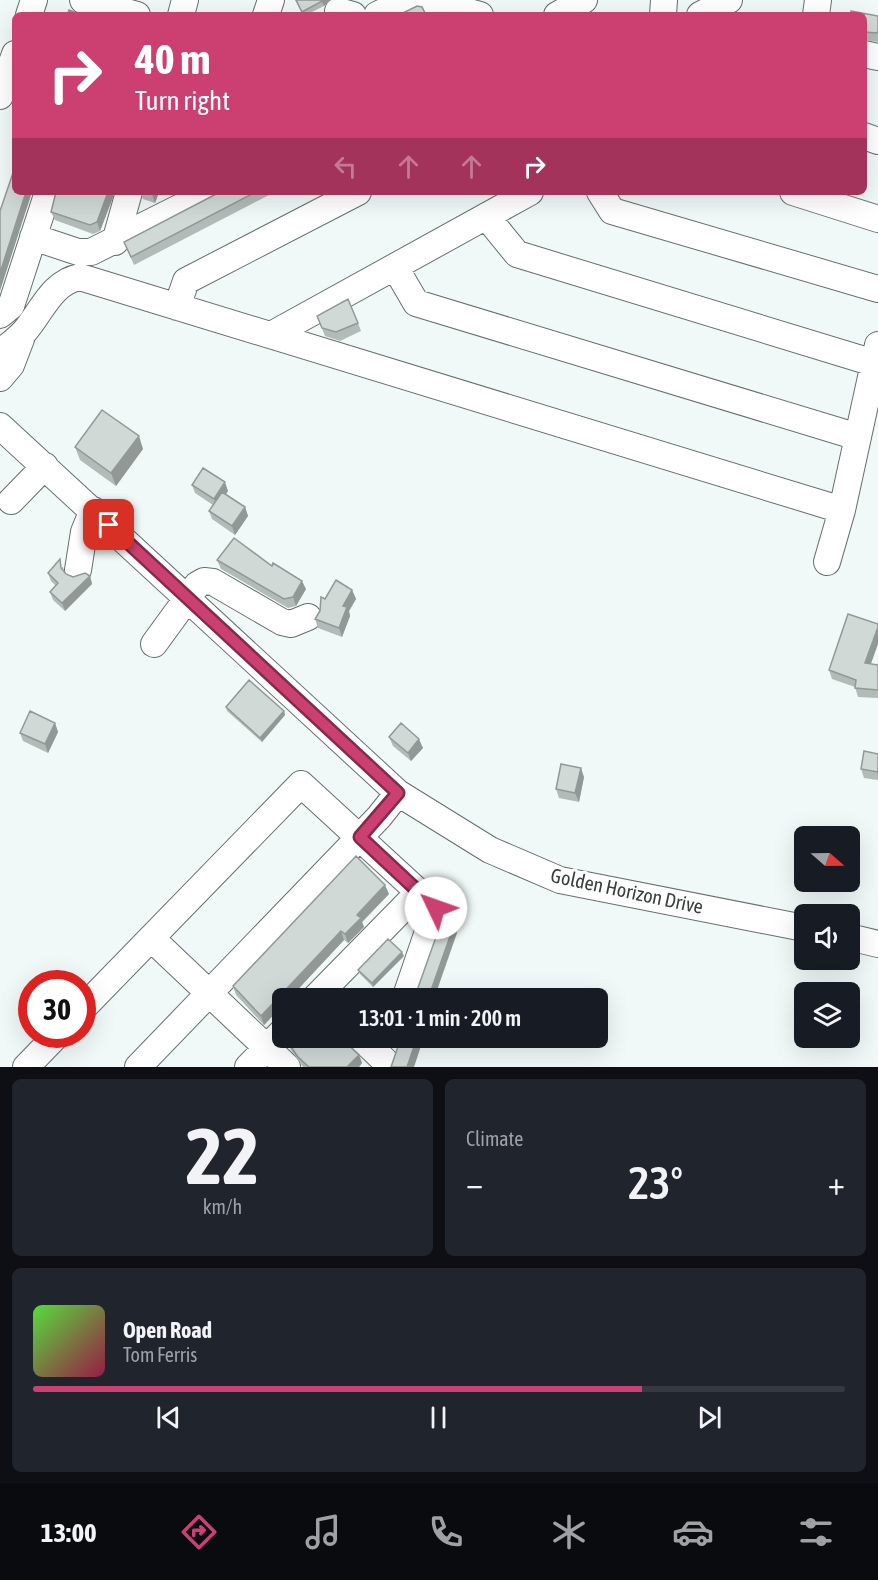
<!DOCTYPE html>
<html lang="en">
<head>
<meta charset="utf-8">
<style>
  :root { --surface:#171b24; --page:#20242c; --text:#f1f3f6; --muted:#9ea1a6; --line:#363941; --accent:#cc4071 }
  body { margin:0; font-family:"Asap Condensed",sans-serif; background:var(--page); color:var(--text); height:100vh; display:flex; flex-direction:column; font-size:22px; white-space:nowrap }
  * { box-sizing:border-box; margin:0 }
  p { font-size:20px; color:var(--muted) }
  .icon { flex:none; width:33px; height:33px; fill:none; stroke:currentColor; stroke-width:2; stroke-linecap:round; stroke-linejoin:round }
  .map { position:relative; height:1067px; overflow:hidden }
  .details { display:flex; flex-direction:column; gap:12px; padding:12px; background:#0d0f14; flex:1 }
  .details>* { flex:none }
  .guide { position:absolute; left:12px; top:12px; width:855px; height:183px; border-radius:9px; box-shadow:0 6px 24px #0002; background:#cc4071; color:#fff; overflow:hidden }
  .needle { width:39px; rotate:110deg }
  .buttons { position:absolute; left:794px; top:826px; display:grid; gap:12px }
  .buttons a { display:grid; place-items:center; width:66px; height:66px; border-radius:9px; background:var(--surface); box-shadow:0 6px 24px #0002; font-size:30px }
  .speed { position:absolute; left:18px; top:970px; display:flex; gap:12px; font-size:30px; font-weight:700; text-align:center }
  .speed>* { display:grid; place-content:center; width:78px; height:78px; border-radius:50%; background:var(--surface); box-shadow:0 6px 24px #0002; line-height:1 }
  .speed .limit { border:9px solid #d22; background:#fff; color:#111 }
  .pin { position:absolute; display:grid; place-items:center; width:51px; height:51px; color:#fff; margin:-26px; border-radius:12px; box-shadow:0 3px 9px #0006 }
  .me { position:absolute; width:66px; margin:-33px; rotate:312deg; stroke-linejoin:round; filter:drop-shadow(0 0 4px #0008) }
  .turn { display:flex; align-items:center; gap:21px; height:126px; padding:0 24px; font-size:27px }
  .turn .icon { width:78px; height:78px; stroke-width:2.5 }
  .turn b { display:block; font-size:42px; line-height:51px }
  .lanes { display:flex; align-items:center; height:57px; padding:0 24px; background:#0003; justify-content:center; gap:30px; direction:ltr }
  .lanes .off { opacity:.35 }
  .big { font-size:45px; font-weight:600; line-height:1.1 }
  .details .card { flex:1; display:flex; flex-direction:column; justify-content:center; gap:9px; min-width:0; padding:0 21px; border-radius:9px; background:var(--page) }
  .details .dial { align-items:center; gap:0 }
  .dial b { font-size:78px; line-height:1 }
  .song { display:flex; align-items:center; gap:18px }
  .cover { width:72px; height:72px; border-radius:9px; background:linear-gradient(135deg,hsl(110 70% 55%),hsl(340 70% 35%)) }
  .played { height:6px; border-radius:3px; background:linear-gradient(90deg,var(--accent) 75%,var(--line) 75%) }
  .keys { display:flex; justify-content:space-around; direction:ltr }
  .heat { display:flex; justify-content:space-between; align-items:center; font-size:33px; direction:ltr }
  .details .tiles { flex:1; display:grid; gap:12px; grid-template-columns:1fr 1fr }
  .card:last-child { grid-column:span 2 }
  .trip { position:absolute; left:272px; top:988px; width:336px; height:60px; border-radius:9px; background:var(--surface); box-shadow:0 6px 24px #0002; font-weight:600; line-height:60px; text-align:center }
  .tab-bar { display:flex; height:96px; justify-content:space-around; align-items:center; background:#090b0e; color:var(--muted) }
  .tab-bar .icon { width:42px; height:42px }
  .tab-bar .active { color:var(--accent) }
  .tab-bar b { font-size:27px; color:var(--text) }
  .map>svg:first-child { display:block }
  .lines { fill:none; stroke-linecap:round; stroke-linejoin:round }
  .minor-casing { stroke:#666f6c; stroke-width:28 }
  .minor { stroke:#fff; stroke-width:26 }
  .wall { fill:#b3bbb8 }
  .shaded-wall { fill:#929896 }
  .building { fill:#d0d9d6; stroke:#929896; stroke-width:1.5 }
  .route-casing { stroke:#852a49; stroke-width:15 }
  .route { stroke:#cc4071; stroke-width:10 }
  .labels { text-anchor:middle; stroke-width:6; stroke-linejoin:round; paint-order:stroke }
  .street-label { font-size:20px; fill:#3a3e3d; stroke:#fff }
</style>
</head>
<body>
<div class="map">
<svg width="878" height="1067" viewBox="0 0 878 1067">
  <rect width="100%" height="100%" fill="#f0f9f7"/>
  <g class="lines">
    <defs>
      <path id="minor" d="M83,0l54,15
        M425,0l55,15
        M338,11l15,4
        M29,15l5,-15
        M181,15l4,-15
        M266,15l5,-15
        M377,15l30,-15
        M557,15l27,-15
        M663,15l1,-15
        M700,15l29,-15
        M816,15l2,-15
        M864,54l14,3
        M0,96l15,-42
        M864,136l14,5
        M600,192l12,19 266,78
        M793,192l85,27
        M486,216l31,38 357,109
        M33,237l45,15h13l120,-60
        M115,242l14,-50
        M395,267l21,36 442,134
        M177,307l9,-26 172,-89
        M0,315l11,-9 37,-114
        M273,334l257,-142
        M0,353c8,-7 18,-14 25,-22 17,-20 27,-49 55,-54l762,233 36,-165
        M0,378l11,-13 10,-26
        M0,426l398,367 92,57 70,30 244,48
        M11,501l34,-35
        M827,562l15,-52
        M78,570l6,-38 9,-22
        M154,644l43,-59 7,-4 9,1 69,40 9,2 17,-7
        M849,937l29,7
        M151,938l136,129
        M314,999l105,-107
        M82,1009l219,-225 135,124 -31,91
        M361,1038l23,22
        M26,1067l31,-32
        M138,1067l241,-250 19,-24
        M248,1067l34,-35"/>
    </defs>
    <!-- minor casing -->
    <use href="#minor" class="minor-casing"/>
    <!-- minor -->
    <use href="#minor" class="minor"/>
  </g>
  <!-- wall -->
  <path class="wall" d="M295,0h35l-6,6 -18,9h-3z
    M864,15l14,1v26l-14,-2z
    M56,192h59l-15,39 -7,3 -38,-14 -4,-8z
    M140,192h19l-4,11 -12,-4z
    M220,192h55l-141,73 -10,-23z
    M317,316l41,7 3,8 -21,10 -15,-5z
    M75,447l68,2 -27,37 -36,-26z
    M192,485l36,6 -2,3 19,13 3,9 -13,19 -23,-16 -3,-8 4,-6 -18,-12z
    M217,560l55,6 34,23 -10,17 -8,2 -67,-39z
    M63,567l1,4 2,3 7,3 17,-1 2,8 -27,27 -12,-11 -3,-8 6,-6 -5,-5 -3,-8z
    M352,590l4,9 -7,12 1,5 -8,21 -24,-9 -3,-9 10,-20z
    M871,664l7,1v33l-20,-1 -3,-10 -23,-8 -3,-9z
    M226,707l58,4 1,4 -23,27 -35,-31z
    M55,723l3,9 -10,21 -25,-12 -3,-8z
    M389,737l34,11 -12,13 -18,-15z
    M878,754v26l-14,-2 -3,-9z
    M584,777l-5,25 -20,-4 -3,-9z
    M389,894l-27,28 2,5 -16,16 -4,-3 -80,85 -28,-30 -3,-9z
    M404,956l-31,31 -13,-13 -2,-4z
    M287,1041l72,14 3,8 -3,4h-56l-12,-17z"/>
  <!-- shaded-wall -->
  <path class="shaded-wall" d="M324,0h6l-6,6 -2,-4z
    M26,192h6l-32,99v-18z
    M108,192h7l-15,39 -3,-9z
    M153,192h6l-4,11 -3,-9z
    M139,436l4,13 -27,37 -5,-13z
    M225,482l3,9 -11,16 -3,-8z
    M245,507l3,9 -13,19 -3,-9z
    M90,576l2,8 -27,27 -3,-8z
    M302,581l4,8 -10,17 -3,-9z
    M352,590l4,9 -7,12 1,5 -8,21 -3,-9 4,-22z
    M878,627v17l-10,28 -3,-9z
    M284,711l1,4 -23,27 -2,-4z
    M55,723l3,9 -10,21 -3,-9z
    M419,739l4,9 -12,13 -3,-8z
    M581,768l3,9 -5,25 -4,-9z
    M385,885l4,9 -27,28 2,5 -16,16 -3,-9 12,-19z
    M454,925l3,8 -23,66h-6z
    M341,931l3,9 -55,59h-7v7l-18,19 -3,-9z
    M402,952l2,4 -31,31 -1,-4z
    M417,1038l4,8 -7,21h-7z
    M359,1055l3,8 -3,4h-12z"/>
  <!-- building -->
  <path class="building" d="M296,0h28l-22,12z
    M417,6l5,1 4,8h-27z
    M69,10l13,5h-15z
    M851,11l27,5v15l-1,2 -13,-1v-17h-14z
    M15,167v25h11l-26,81v-62z
    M56,192h52l-11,30 -7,3 -39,-13z
    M220,192h36l-125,65 -7,-15z
    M348,299l10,24 -22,9 -14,-4 -5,-12z
    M102,410l37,26 -28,37 -36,-26z
    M203,468l22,14 -11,17 -22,-14z
    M222,492l23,15 -13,19 -23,-15z
    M234,538l38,28 1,-3 29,18 -9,16 -9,2 -67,-39z
    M60,559l1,9 5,6 7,3 12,-4 5,3 -28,27 -12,-11 8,-9 -10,-10z
    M336,580l16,10 -9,16 4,1 -8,21 -24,-9 5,-8 1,-14 4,2z
    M848,614l30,10v3l-13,36 13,2v25l-23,-2 1,-8 -27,-10z
    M249,680l35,31 -24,27 -34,-31z
    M30,711l25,12 -10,21 -25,-11z
    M401,723l18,16 -11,14 -19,-16z
    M864,751l14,3v18l-17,-3z
    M561,764l20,4 -6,25 -19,-4z
    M356,856l29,29 -28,30 4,3 -16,16 -4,-3 -80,85 -28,-30z
    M442,920l12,5 -26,74h-14z
    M388,939l14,13 -30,31 -14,-13z
    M290,1038h51l18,17 -12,12h-38l-11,-10 -11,-16z
    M401,1038h16l-10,29h-16z"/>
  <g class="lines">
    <defs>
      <path id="route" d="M109,525l289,268 -38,44 76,71"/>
    </defs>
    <!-- route casing -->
    <use href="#route" class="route-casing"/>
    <!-- route -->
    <use href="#route" class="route"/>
  </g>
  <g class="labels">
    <!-- street labels -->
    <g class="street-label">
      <text transform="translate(627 891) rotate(12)" y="7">Golden Horizon Drive</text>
    </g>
  </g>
</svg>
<div class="buttons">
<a><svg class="needle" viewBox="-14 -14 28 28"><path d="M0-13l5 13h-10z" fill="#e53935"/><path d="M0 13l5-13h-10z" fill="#9ea1a6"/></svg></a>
<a><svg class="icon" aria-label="sound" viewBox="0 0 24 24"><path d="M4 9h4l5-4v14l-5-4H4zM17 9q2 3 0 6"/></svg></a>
<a><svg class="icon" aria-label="layers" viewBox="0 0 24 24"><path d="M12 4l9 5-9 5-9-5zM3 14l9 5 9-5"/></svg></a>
</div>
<div class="speed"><div class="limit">30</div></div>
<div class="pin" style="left:109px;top:525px;background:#d93025"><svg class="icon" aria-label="arrive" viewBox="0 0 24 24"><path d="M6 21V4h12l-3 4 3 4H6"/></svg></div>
<svg class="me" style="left:436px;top:908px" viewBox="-20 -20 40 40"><circle r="19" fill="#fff"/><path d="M0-13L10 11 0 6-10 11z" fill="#cc4071"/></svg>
<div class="trip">13:01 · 1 min · 200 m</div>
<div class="guide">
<div class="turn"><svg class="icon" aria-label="right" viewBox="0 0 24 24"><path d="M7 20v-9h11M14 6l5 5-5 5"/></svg><div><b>40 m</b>Turn right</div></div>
<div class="lanes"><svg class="icon off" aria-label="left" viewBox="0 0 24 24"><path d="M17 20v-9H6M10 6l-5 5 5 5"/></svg><svg class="icon off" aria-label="ahead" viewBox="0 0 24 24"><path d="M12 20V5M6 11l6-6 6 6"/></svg><svg class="icon off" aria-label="ahead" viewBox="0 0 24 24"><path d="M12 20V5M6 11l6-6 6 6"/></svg><svg class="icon" aria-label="right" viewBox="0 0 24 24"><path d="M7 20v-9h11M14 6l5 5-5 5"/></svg></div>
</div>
</div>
<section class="details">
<div class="tiles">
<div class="card dial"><b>22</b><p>km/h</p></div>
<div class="card"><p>Climate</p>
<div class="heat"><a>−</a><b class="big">23°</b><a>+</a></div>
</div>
<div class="card">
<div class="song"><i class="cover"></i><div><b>Open Road</b><p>Tom Ferris</p></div></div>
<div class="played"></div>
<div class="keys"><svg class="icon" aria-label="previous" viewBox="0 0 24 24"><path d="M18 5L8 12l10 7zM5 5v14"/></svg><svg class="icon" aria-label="pause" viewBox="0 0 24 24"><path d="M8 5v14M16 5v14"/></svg><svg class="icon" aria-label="next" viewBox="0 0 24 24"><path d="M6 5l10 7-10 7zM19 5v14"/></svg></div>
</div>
</div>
</section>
<nav class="tab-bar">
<b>13:00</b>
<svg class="icon active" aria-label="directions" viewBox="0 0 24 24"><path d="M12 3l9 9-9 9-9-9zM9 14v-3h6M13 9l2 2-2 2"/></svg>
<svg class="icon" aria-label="music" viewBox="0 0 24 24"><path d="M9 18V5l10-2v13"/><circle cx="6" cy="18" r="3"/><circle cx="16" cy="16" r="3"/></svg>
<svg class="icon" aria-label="phone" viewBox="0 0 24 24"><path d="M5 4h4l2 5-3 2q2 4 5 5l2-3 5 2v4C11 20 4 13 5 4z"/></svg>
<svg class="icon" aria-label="climate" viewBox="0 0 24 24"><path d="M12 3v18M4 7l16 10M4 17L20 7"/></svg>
<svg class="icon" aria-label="car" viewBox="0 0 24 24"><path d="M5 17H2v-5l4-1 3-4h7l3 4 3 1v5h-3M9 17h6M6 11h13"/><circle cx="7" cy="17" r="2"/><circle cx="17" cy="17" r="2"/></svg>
<svg class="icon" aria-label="filters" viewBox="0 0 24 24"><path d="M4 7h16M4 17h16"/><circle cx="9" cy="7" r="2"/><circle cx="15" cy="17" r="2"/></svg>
</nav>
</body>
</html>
